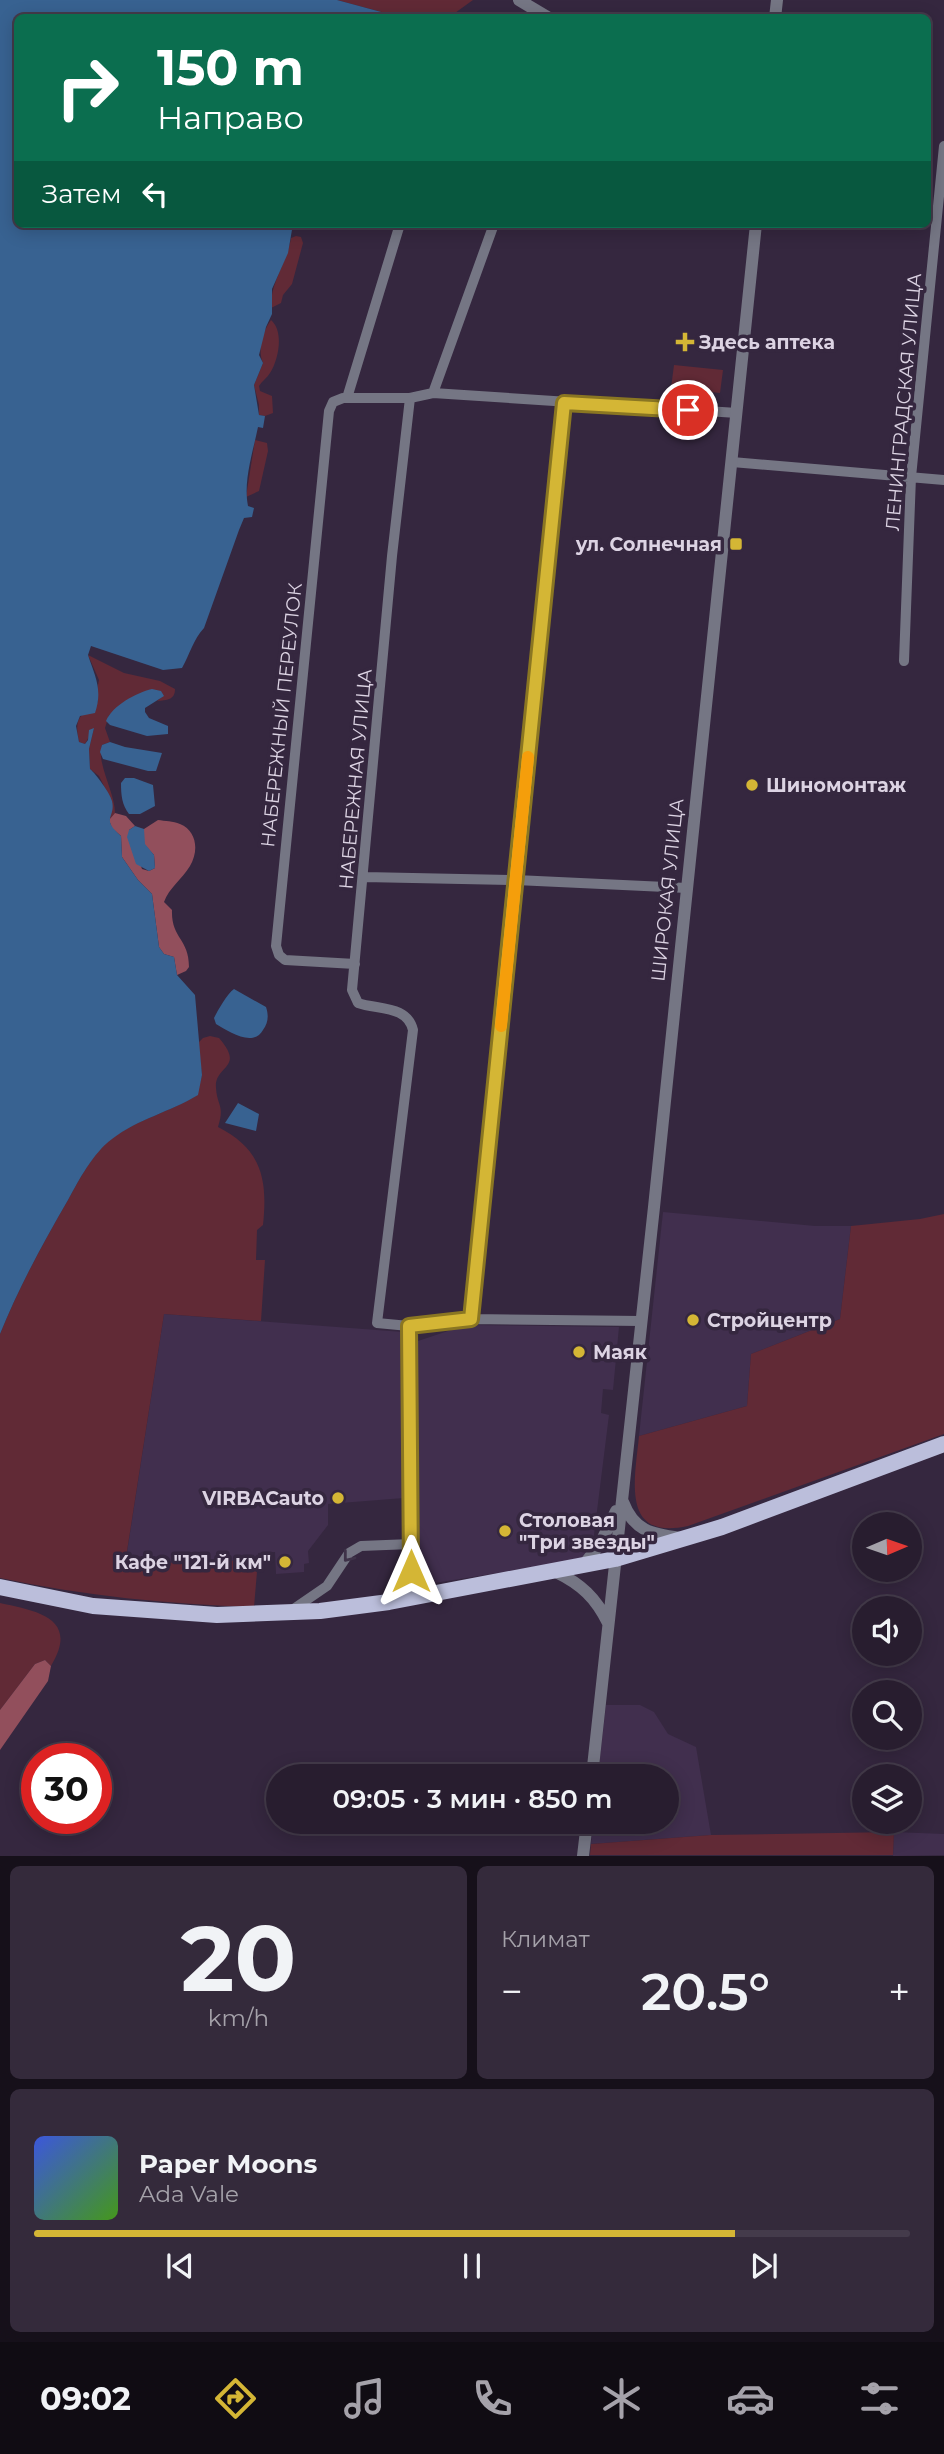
<!DOCTYPE html>
<html lang="ru">
<head>
<meta charset="utf-8">
<style>
  :root { --surface:#281d2f; --page:#342a3b; --text:#f1f3f6; --muted:#a5a2aa; --line:#443b4b; --accent:#d4b635 }
  body { margin:0; font-family:Montserrat,sans-serif; background:var(--page); color:var(--text); height:100vh; display:flex; flex-direction:column; font-size:26px; white-space:nowrap }
  * { box-sizing:border-box; margin:0 }
  p { font-size:23px; color:var(--muted) }
  .icon { flex:none; width:38px; height:38px; fill:none; stroke:currentColor; stroke-width:2; stroke-linecap:round; stroke-linejoin:round }
  .map { position:relative; height:1856px; overflow:hidden }
  .side { display:flex; flex-direction:column; gap:10px; padding:10px; background:#16101a; flex:1 }
  .side>* { flex:none }
  .guide { position:absolute; left:14px; top:14px; width:917px; height:214px; border-radius:10px; box-shadow:0 4px 18px #0003,0 0 0 2px var(--line); background:#0b6e4f; color:#fff; overflow:hidden }
  .needle { width:46px; rotate:88deg }
  .fabs { position:absolute; left:852px; top:1512px; display:grid; gap:14px }
  .fabs a { display:grid; place-items:center; width:70px; height:70px; border-radius:50%; background:var(--surface); box-shadow:0 4px 18px #0003,0 0 0 2px var(--line); font-size:35px }
  .speed { position:absolute; left:21px; top:1743px; display:flex; gap:14px; font-size:35px; font-weight:700; text-align:center }
  .speed>* { display:grid; place-content:center; width:91px; height:91px; border-radius:50%; background:var(--surface); box-shadow:0 4px 18px #0003,0 0 0 2px var(--line); line-height:1 }
  .speed .limit { border:10px solid #d22; background:#fff; color:#111 }
  .pin { position:absolute; display:grid; place-items:center; width:60px; height:60px; color:#fff; margin:-30px; border:4px solid #fff; border-radius:50%; box-shadow:0 2px 7px #0007 }
  .me { position:absolute; width:77px; margin:-38px; rotate:0deg; stroke-linejoin:round; filter:drop-shadow(0 0 5px #0008) }
  .turn { display:flex; align-items:center; gap:24px; height:147px; padding:0 28px; font-size:32px }
  .turn .icon { width:91px; height:91px; stroke-width:2.5 }
  .turn b { display:block; font-size:49px; line-height:60px }
  .then { display:flex; align-items:center; height:66px; padding:0 28px; background:#0003; gap:14px; font-size:26px }
  .big { font-size:52px; font-weight:600; line-height:1.1 }
  .side .widget { flex:1; display:flex; flex-direction:column; justify-content:center; gap:10px; min-width:0; padding:0 24px; border-radius:10px; background:var(--page) }
  .side .dial { align-items:center; gap:0 }
  .dial b { font-size:91px; line-height:1 }
  .song { display:flex; align-items:center; gap:21px }
  .cover { width:84px; height:84px; border-radius:10px; background:linear-gradient(135deg,hsl(230 70% 55%),hsl(100 70% 35%)) }
  .played { height:7px; border-radius:4px; background:linear-gradient(90deg,var(--accent) 80%,var(--line) 80%) }
  .keys { display:flex; justify-content:space-around; direction:ltr }
  .heat { display:flex; justify-content:space-between; align-items:center; font-size:38px; direction:ltr }
  .side .tiles { flex:1; display:grid; gap:10px; grid-template-columns:1fr 1fr }
  .widget:last-child { grid-column:span 2 }
  .trip { position:absolute; left:266px; top:1764px; width:413px; height:70px; border-radius:35px; background:var(--surface); box-shadow:0 4px 18px #0003,0 0 0 2px var(--line); font-weight:600; line-height:70px; text-align:center }
  .tab-bar { display:flex; height:112px; justify-content:space-around; align-items:center; background:#100c13; color:var(--muted) }
  .tab-bar .icon { width:49px; height:49px }
  .tab-bar .active { color:var(--accent) }
  .tab-bar b { font-size:32px; color:var(--text) }
  .map>svg:first-child { display:block }
  .built { fill:#412f4e }
  .green { fill:#612a36 }
  .forest { fill:#924f5c }
  .water { fill:#386291 }
  .lines { fill:none; stroke-linecap:round; stroke-linejoin:round }
  .minor { stroke:#757684; stroke-width:10 }
  .tertiary { stroke:#757684; stroke-width:12 }
  .primary { stroke:#bbbedb; stroke-width:16 }
  .oneway { stroke:#3f3349 }
  .route-casing { stroke:#8a7622; stroke-width:18 }
  .route { stroke:#d4b635; stroke-width:12 }
  .slow { stroke:#f59e0b; stroke-width:12 }
  .poi-dot { fill:#d4b635; stroke:#35273f; stroke-width:2.5 }
  .labels { text-anchor:middle; stroke-width:7; stroke-linejoin:round; paint-order:stroke }
  .poi-label { font-size:19px; font-weight:bold; fill:#dcd3e3; stroke:#35273f; text-anchor:start }
  .street-label { font-size:19px; fill:#dcd3e3; stroke:#35273f }
</style>
</head>
<body>
<div class="map">
<svg width="944" height="1856" viewBox="0 0 944 1856">
  <rect width="100%" height="100%" fill="#35273f"/>
  <!-- built -->
  <path class="built" d="M663,1212l152,14h36l-11,93 -89,35 -4,52 -108,30z
    M164,1314l239,18 1,166 -76,6v21l-20,26 1,12 -5,1v8l-28,2 -1,-22 -17,1v7l-133,5z
    M466,1325l153,2 -6,63 -10,-1 -2,24 8,2 -16,128 -9,16 -168,27 -1,-244z
    M606,1705h34l14,7 14,22 28,13 15,88 -120,9 2,-22h74v-46h-69z
    M894,1832l50,2v21l-51,1z"/>
  <!-- green -->
  <path class="green" d="M337,0h136l-25,18 -62,-1 -1,-4z
    M296,236l5,1 2,6 -11,41 -9,11 -2,8 -10,5c-1,-26 16,-45 20,-70z
    M271,320c13,11 8,39 -1,53 -3,5 -8,8 -11,13l1,5 12,5 1,17 -8,3 -6,-1v-10l-5,-20 9,-22c-6,-13 0,-32 8,-43z
    M674,365l49,5 -3,23 -49,-5z
    M255,440l12,3 1,8 -9,40 -13,6z
    M88,655l36,18 36,8 15,8c0,11 -8,11 -18,12l6,-5 -54,19 -4,13 5,14 -8,3c-6,18 13,47 13,68l-6,7 3,-18 -13,-26 -9,-7 -1,-20 5,-21 -9,16 -6,-2c-5,-24 0,-26 19,-40l-2,-8 3,-14z
    M210,1036l9,2c27,31 -5,27 -3,50 1,18 9,17 2,39 43,22 50,51 45,98l-6,5 -1,30h9l-4,61 -97,-7 -39,250 133,-4 -4,47c-86,-3 -169,-11 -254,-29v-244c19,-47 43,-91 68,-134 11,-20 25,-47 43,-61 27,-20 59,-27 86,-44l5,-20 -4,-32 5,-5z
    M944,1214v220l-256,92c-68,15 -53,-48 -49,-90l108,-30 4,-52 89,-35 11,-93 69,-7z
    M0,1603c37,8 80,15 51,63l-6,-6 -10,4 -35,46z
    M894,1832l-1,23h-303l1,-11 120,-9z"/>
  <!-- forest -->
  <path class="forest" d="M115,813l11,3 9,10 -6,4 13,39 7,2 6,-3 -1,-13 -10,-11v-15l14,-9c7,1 15,1 22,4 17,7 19,27 10,42 -8,13 -21,22 -26,36l8,8c-1,29 17,28 17,57l-3,4 -9,4 -3,-18 -10,-3 -5,-7 -7,-53 -14,-14 -16,-23 -1,-21 -9,-8 -3,-8z
    M45,1660l6,6 -3,15 -48,69v-40l35,-46z"/>
  <!-- water -->
  <path class="water" d="M0,0h337l48,13 1,4 -368,1v206h275l-5,29 -16,36v25l-6,13 -7,28 4,8 -9,22 5,30 6,1 -2,12 -5,-1c-5,25 -15,54 -10,79l6,2 -2,9 -8,1 -5,12 -35,98c-11,12 -14,26 -22,40l-19,2 -72,-24 -3,9c7,21 15,35 7,58l-15,3 -4,10 3,16 6,2 3,-4 1,-10 5,-2 -5,21 1,20c6,5 20,24 22,32 4,17 -12,17 9,35l1,21 16,23 14,14 7,53 5,7 10,3 3,18 18,20 7,80 -4,20c-28,17 -60,24 -86,44 -19,14 -33,41 -44,61 -25,43 -49,87 -68,134z
    M152,689l9,2 3,5 -19,12v4l4,6 19,8v8l-21,2 -37,-11 -4,-4c7,-16 30,-28 46,-32z
    M110,742l15,5 37,6 -6,18h-8l-45,-12 -3,-7 2,-7z
    M125,778h9l19,7 2,21 -15,8h-11c-7,-9 -8,-19 -8,-31z
    M135,826l9,3 1,15 9,11 1,13 -6,3 -13,-7 -9,-27 2,-7z
    M234,989l32,18c3,9 2,16 -3,23 -10,18 -35,1 -47,-6l-2,-6c4,-8 13,-24 20,-29z
    M238,1103l21,11 -3,17 -31,-8z"/>
  <g class="lines">
    <!-- minor -->
    <path class="minor" d="M494,224l-61,169 -23,5 -18,158 -40,434 6,13c20,7 49,2 55,27l-36,293 32,3 62,-7 170,2
      M433,393l304,20
      M347,398l53,-174
      M732,462l212,18
      M904,661l7,-184 33,-331
      M364,877l152,3 171,8
      M355,964l-70,-4 -6,-5 -3,-9 53,-535 4,-9 10,-4h67
      M471,1319l93,-916
      M409,1326l2,273
      M292,1610l35,-24 22,-33 12,-7 50,-2"/>
    <!-- tertiary -->
    <path class="tertiary" d="M519,0l30,18
      M775,18l2,-18
      M623,1502c11,29 28,32 57,36
      M583,1566l17,-22 16,-33
      M556,1572c25,12 40,26 52,51
      M592,1776l62,-569 102,-983
      M583,1856l4,-34"/>
    <!-- primary -->
    <path class="primary" d="M0,1587l93,19 124,9 103,-4 69,-9 226,-43 107,-32 222,-83"/>
  </g>
  <!-- one-way arrows -->
  <defs><path id="oneway-chevron" d="M-2-3.5L2.5 0L-2 3.5" fill="none" stroke-width="1.6" stroke-linecap="round" stroke-linejoin="round" transform="scale(1.75)"/></defs>
  <use class="oneway" href="#oneway-chevron" transform="translate(348 1557) rotate(128)"/>
  <g class="lines">
    <defs>
      <path id="route" d="M411,1571l-2,-245 62,-7 93,-916 124,7"/>
    </defs>
    <!-- route casing -->
    <use href="#route" class="route-casing"/>
    <!-- route -->
    <use href="#route" class="route"/>
    <!-- slow -->
    <path class="slow" d="M501,1026l27,-269"/>
  </g>
  <!-- markers -->
  <g class="poi-dot">
    <path d="M681.5 331.5h7v7h7v7h-7v7h-7v-7h-7v-7h7z"/>
    <rect x="729" y="537" width="14" height="14" rx="3.5"/>
    <circle cx="752" cy="785" r="7"/>
    <circle cx="693" cy="1320" r="7"/>
    <circle cx="579" cy="1352" r="7"/>
    <circle cx="338" cy="1498" r="7"/>
    <circle cx="505" cy="1531" r="7"/>
    <circle cx="285" cy="1562" r="7"/>
  </g>
  <g class="labels">
    <!-- poi labels -->
    <g class="poi-label">
      <text x="699" y="349">Здесь аптека</text>
      <text x="722" y="551" text-anchor="end">ул. Солнечная</text>
      <text x="766" y="792">Шиномонтаж</text>
      <text x="707" y="1327">Стройцентр</text>
      <text x="593" y="1359">Маяк</text>
      <text x="324" y="1505" text-anchor="end">VIRBACauto</text>
      <text x="519" y="1527">Столовая<tspan x="519" dy="22">"Три звезды"</tspan></text>
      <text x="271" y="1569" text-anchor="end">Кафе "121-й км"</text>
    </g>
    <!-- street labels -->
    <g class="street-label">
      <text transform="translate(903 402) rotate(-85)" y="7">ЛЕНИНГРАДСКАЯ УЛИЦА</text>
      <text transform="translate(281 715) rotate(-84)" y="7">НАБЕРЕЖНЫЙ ПЕРЕУЛОК</text>
      <text transform="translate(355 779) rotate(-85)" y="7">НАБЕРЕЖНАЯ УЛИЦА</text>
      <text transform="translate(667 890) rotate(-84)" y="7">ШИРОКАЯ УЛИЦА</text>
    </g>
  </g>
</svg>
<div class="fabs">
<a><svg class="needle" viewBox="-14 -14 28 28"><path d="M0-13l5 13h-10z" fill="#e53935"/><path d="M0 13l5-13h-10z" fill="#a5a2aa"/></svg></a>
<a><svg class="icon" aria-label="sound" viewBox="0 0 24 24"><path d="M4 9h4l5-4v14l-5-4H4zM17 9q2 3 0 6"/></svg></a>
<a><svg class="icon" aria-label="search" viewBox="0 0 24 24"><circle cx="10" cy="10" r="6"/><path d="M15 15l6 6"/></svg></a>
<a><svg class="icon" aria-label="layers" viewBox="0 0 24 24"><path d="M12 4l9 5-9 5-9-5zM3 14l9 5 9-5"/></svg></a>
</div>
<div class="speed"><div class="limit">30</div></div>
<div class="pin" style="left:688px;top:410px;background:#d93025"><svg class="icon" aria-label="arrive" viewBox="0 0 24 24"><path d="M6 21V4h12l-3 4 3 4H6"/></svg></div>
<svg class="me" style="left:411px;top:1571px" viewBox="-20 -20 40 40"><path d="M0-17L14 15 0 8-14 15z" fill="#d4b635" stroke="#fff" stroke-width="4"/></svg>
<div class="trip">09:05 · 3 мин · 850 m</div>
<div class="guide">
<div class="turn"><svg class="icon" aria-label="right" viewBox="0 0 24 24"><path d="M7 20v-9h11M14 6l5 5-5 5"/></svg><div><b>150 m</b>Направо</div></div>
<div class="then">Затем<svg class="icon" aria-label="left" viewBox="0 0 24 24"><path d="M17 20v-9H6M10 6l-5 5 5 5"/></svg></div>
</div>
</div>
<section class="side">
<div class="tiles">
<div class="widget dial"><b>20</b><p>km/h</p></div>
<div class="widget"><p>Климат</p>
<div class="heat"><a>−</a><b class="big">20.5°</b><a>+</a></div>
</div>
<div class="widget">
<div class="song"><i class="cover"></i><div><b>Paper Moons</b><p>Ada Vale</p></div></div>
<div class="played"></div>
<div class="keys"><svg class="icon" aria-label="previous" viewBox="0 0 24 24"><path d="M18 5L8 12l10 7zM5 5v14"/></svg><svg class="icon" aria-label="pause" viewBox="0 0 24 24"><path d="M8 5v14M16 5v14"/></svg><svg class="icon" aria-label="next" viewBox="0 0 24 24"><path d="M6 5l10 7-10 7zM19 5v14"/></svg></div>
</div>
</div>
</section>
<nav class="tab-bar">
<b>09:02</b>
<svg class="icon active" aria-label="directions" viewBox="0 0 24 24"><path d="M12 3l9 9-9 9-9-9zM9 14v-3h6M13 9l2 2-2 2"/></svg>
<svg class="icon" aria-label="music" viewBox="0 0 24 24"><path d="M9 18V5l10-2v13"/><circle cx="6" cy="18" r="3"/><circle cx="16" cy="16" r="3"/></svg>
<svg class="icon" aria-label="phone" viewBox="0 0 24 24"><path d="M5 4h4l2 5-3 2q2 4 5 5l2-3 5 2v4C11 20 4 13 5 4z"/></svg>
<svg class="icon" aria-label="climate" viewBox="0 0 24 24"><path d="M12 3v18M4 7l16 10M4 17L20 7"/></svg>
<svg class="icon" aria-label="car" viewBox="0 0 24 24"><path d="M5 17H2v-5l4-1 3-4h7l3 4 3 1v5h-3M9 17h6M6 11h13"/><circle cx="7" cy="17" r="2"/><circle cx="17" cy="17" r="2"/></svg>
<svg class="icon" aria-label="filters" viewBox="0 0 24 24"><path d="M4 7h16M4 17h16"/><circle cx="9" cy="7" r="2"/><circle cx="15" cy="17" r="2"/></svg>
</nav>
</body>
</html>
